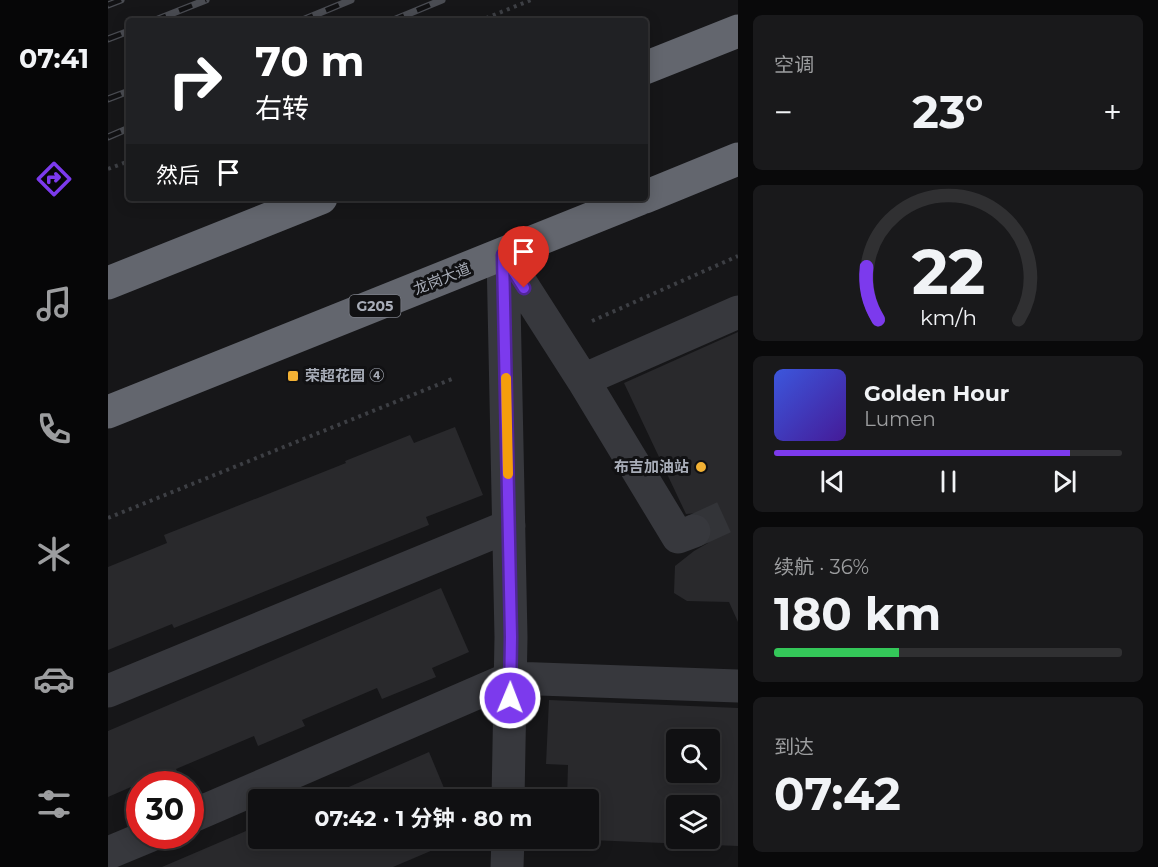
<!DOCTYPE html>
<html lang="zh">
<head>
<meta charset="utf-8">
<style>
  :root { --surface:#101012; --page:#19191b; --text:#f1f3f6; --muted:#9c9d9f; --line:#303032; --accent:#7c3aed }
  body { margin:0; font-family:Montserrat,"Noto Sans SC",sans-serif; background:var(--page); color:var(--text); height:100vh; display:flex; flex-direction:column; font-size:22px; white-space:nowrap }
  * { box-sizing:border-box; margin:0 }
  p { font-size:20px; color:var(--muted) }
  .icon { flex:none; width:33px; height:33px; fill:none; stroke:currentColor; stroke-width:2; stroke-linecap:round; stroke-linejoin:round }
  .map { position:relative; flex:1; overflow:hidden }
  .panel { display:flex; flex-direction:column; gap:15px; padding:15px; background:#09090a; width:420px }
  .panel>* { flex:none }
  .top-card { position:absolute; left:18px; top:18px; width:522px; height:183px; border-radius:6px; box-shadow:0 3px 15px #0003,0 0 0 2px var(--line); background:#202124; color:#fff; overflow:hidden }
  .buttons { position:absolute; left:558px; top:729px; display:grid; gap:12px }
  .buttons a { display:grid; place-items:center; width:54px; height:54px; border-radius:6px; background:var(--surface); box-shadow:0 3px 15px #0003,0 0 0 2px var(--line); font-size:30px }
  .speed { position:absolute; left:18px; top:771px; display:flex; gap:12px; font-size:30px; font-weight:700; text-align:center }
  .speed>* { display:grid; place-content:center; width:78px; height:78px; border-radius:50%; background:var(--surface); box-shadow:0 3px 15px #0003,0 0 0 2px var(--line); line-height:1 }
  .speed .limit { border:9px solid #d22; background:#fff; color:#111 }
  .pin { position:absolute; display:grid; place-items:center; width:51px; height:51px; color:#fff; margin:-62px -26px; border-radius:50% 50% 50% 0; rotate:-45deg; box-shadow:0 0 6px #0007 }
  .pin .icon { rotate:45deg }
  .me { position:absolute; width:66px; margin:-33px; rotate:1deg; stroke-linejoin:round; filter:drop-shadow(0 0 4px #0008) }
  .turn { display:flex; align-items:center; gap:21px; height:126px; padding:0 30px; font-size:27px }
  .turn .icon { width:78px; height:78px; stroke-width:2.5 }
  .turn b { display:block; font-size:42px; line-height:51px }
  .then { display:flex; align-items:center; height:57px; padding:0 30px; background:#0003; gap:12px; font-size:22px }
  .big { font-size:45px; font-weight:700; line-height:1.1 }
  .panel .card { flex:1; display:flex; flex-direction:column; justify-content:center; gap:9px; min-width:0; padding:0 21px; border-radius:9px; background:var(--page) }
  .panel .dial { align-items:center; gap:0 }
  .dial svg { height:156px; overflow:visible; fill:none; stroke:var(--line); stroke-width:7; stroke-linecap:round; text-anchor:middle }
  .dial text { fill:var(--text); stroke:none }
  .song { display:flex; align-items:center; gap:18px }
  .cover { width:72px; height:72px; border-radius:9px; background:linear-gradient(135deg,hsl(230 70% 55%),hsl(260 70% 35%)) }
  .played { height:6px; border-radius:3px; background:linear-gradient(90deg,var(--accent) 85%,var(--line) 85%) }
  .keys { display:flex; justify-content:space-around; direction:ltr }
  .heat { display:flex; justify-content:space-between; align-items:center; font-size:33px; direction:ltr }
  .charge { height:9px; border-radius:4px; background:linear-gradient(90deg,#34c759 36%,var(--line) 0) }
  .trip { position:absolute; left:140px; top:789px; width:351px; height:60px; border-radius:6px; background:var(--surface); box-shadow:0 3px 15px #0003,0 0 0 2px var(--line); font-weight:700; line-height:60px; text-align:center }
  main { display:flex; flex:1; min-height:0 }
  .tabs { display:flex; flex-direction:column; width:108px; justify-content:space-around; align-items:center; background:#060607; color:var(--muted) }
  .tabs .icon { width:42px; height:42px }
  .tabs .current { color:var(--accent) }
  .tabs b { font-size:27px; color:var(--text) }
  .map>svg:first-child { display:block }
  .building { fill:#29292c; fill-rule:evenodd }
  .lines { fill:none; stroke-linecap:round; stroke-linejoin:round }
  .minor-tunnel { stroke:#333438; stroke-width:33; stroke-dasharray:33 16; stroke-linecap:butt }
  .path { stroke:#3d3f44; stroke-width:4; stroke-dasharray:3 4.5; stroke-linecap:butt }
  .minor { stroke:#37383d; stroke-width:33 }
  .highway { stroke:#63666e; stroke-width:33 }
  .rail-casing { stroke:#4a4c52; stroke-width:7 }
  .rail { stroke:#111113; stroke-width:4.5; stroke-dasharray:14; stroke-linecap:butt }
  .route-casing { stroke:#51269a; stroke-width:15 }
  .route { stroke:#7c3aed; stroke-width:10 }
  .slow { stroke:#f59e0b; stroke-width:10 }
  .poi-dot { fill:#f2b134; stroke:#111113; stroke-width:2 }
  .labels { text-anchor:middle; stroke-width:6; stroke-linejoin:round; paint-order:stroke }
  .shield { fill:#111113; stroke:#7b7e86; stroke-width:1.5 }
  .shield-label { font-size:14px; font-weight:bold; fill:#a8adb8 }
  .street-label { font-size:15px; fill:#a8adb8; stroke:#111113 }
  .poi-label { font-size:15px; font-weight:bold; fill:#a8adb8; stroke:#111113; text-anchor:start }
</style>
</head>
<body>
<main>
<nav class="tabs">
<b>07:41</b>
<svg class="icon current" aria-label="directions" viewBox="0 0 24 24"><path d="M12 3l9 9-9 9-9-9zM9 14v-3h6M13 9l2 2-2 2"/></svg>
<svg class="icon" aria-label="music" viewBox="0 0 24 24"><path d="M9 18V5l10-2v13"/><circle cx="6" cy="18" r="3"/><circle cx="16" cy="16" r="3"/></svg>
<svg class="icon" aria-label="phone" viewBox="0 0 24 24"><path d="M5 4h4l2 5-3 2q2 4 5 5l2-3 5 2v4C11 20 4 13 5 4z"/></svg>
<svg class="icon" aria-label="climate" viewBox="0 0 24 24"><path d="M12 3v18M4 7l16 10M4 17L20 7"/></svg>
<svg class="icon" aria-label="car" viewBox="0 0 24 24"><path d="M5 17H2v-5l4-1 3-4h7l3 4 3 1v5h-3M9 17h6M6 11h13"/><circle cx="7" cy="17" r="2"/><circle cx="17" cy="17" r="2"/></svg>
<svg class="icon" aria-label="filters" viewBox="0 0 24 24"><path d="M4 7h16M4 17h16"/><circle cx="9" cy="7" r="2"/><circle cx="15" cy="17" r="2"/></svg>
</nav>
<div class="map">
<svg width="630" height="867" viewBox="0 0 630 867">
  <rect width="100%" height="100%" fill="#161618"/>
  <!-- building -->
  <path class="building" d="M630,332v290l-9,-20 -42,-1 -13,-8 1,-27 19,-15 14,-8 4,-8v-10l-6,-8 -8,-4 -12,1 -62,-131z
    M347,427l28,68 -57,22 3,8 -255,103 -2,-4 -64,26v-83l59,-24 -3,-8 182,-72 -1,-2 65,-26 4,8z
    M333,588l28,64 -37,16 4,9 -54,22 -5,-11 -75,32 3,6 -47,20 -4,-10 -78,33 4,9 -15,6h-25v11l-4,2 -5,-10 -23,10v-66z
    M441,700l189,8v138l-173,-7 23,-1v-38h-21l1,-35 -22,-1zM568,740h34v32h-34zM568,806h34v32h-34z
    M321,752l20,48h-130z
    M150,826v12h187l2,6 -54,23h-231z"/>
  <g class="lines">
    <!-- minor-tunnel -->
    <path class="minor-tunnel" d="M586,531l44,-20"/>
    <!-- path -->
    <path class="path" d="M371,21l52,-21
      M0,169l21,-8
      M484,321l146,-65
      M0,518l344,-139"/>
    <!-- minor -->
    <path class="minor" d="M395,255l8,382 -3,163
      M395,255l80,125 155,-68
      M475,380l95,157 16,-6
      M0,691l401,-165
      M82,817l321,-139 227,8
      M0,853l41,-17
      M399,867l1,-29"/>
    <!-- highway -->
    <path class="highway" d="M537,68l93,-37
      M537,197l93,-38
      M0,283l213,-85
      M0,412l534,-214"/>
    <defs>
      <path id="rail" d="M0,5l13,-5
        M45,21l53,-21
        M192,21l51,-21
        M283,21l51,-21
        M0,39l21,-8
        M0,99l21,-8
        M0,137l21,-9"/>
    </defs>
    <!-- rail casing -->
    <use href="#rail" class="rail-casing"/>
    <!-- rail -->
    <use href="#rail" class="rail"/>
  </g>
  <g class="lines">
    <defs>
      <path id="route" d="M402,698l1,-61 -8,-382 21,33"/>
    </defs>
    <!-- route casing -->
    <use href="#route" class="route-casing"/>
    <!-- route -->
    <use href="#route" class="route"/>
    <!-- slow -->
    <path class="slow" d="M398,378l2,96"/>
  </g>
  <!-- markers -->
  <g class="poi-dot">
    <rect x="179" y="370" width="12" height="12" rx="3"/>
    <circle cx="593" cy="467" r="6"/>
  </g>
  <g class="labels">
    <!-- shield labels -->
    <rect class="shield" x="241.5" y="295" width="51" height="22" rx="4.5"/>
    <g class="shield-label">
      <text x="267" y="311">G205</text>
    </g>
    <!-- street labels -->
    <g class="street-label">
      <text transform="translate(334 279) rotate(-22)" y="5">龙岗大道</text>
    </g>
    <!-- poi labels -->
    <g class="poi-label">
      <text x="197" y="381">荣超花园 ④</text>
      <text x="581" y="472" text-anchor="end">布吉加油站</text>
    </g>
  </g>
</svg>
<div class="buttons">
<a><svg class="icon" aria-label="search" viewBox="0 0 24 24"><circle cx="10" cy="10" r="6"/><path d="M15 15l6 6"/></svg></a>
<a><svg class="icon" aria-label="layers" viewBox="0 0 24 24"><path d="M12 4l9 5-9 5-9-5zM3 14l9 5 9-5"/></svg></a>
</div>
<div class="speed"><div class="limit">30</div></div>
<div class="pin" style="left:416px;top:288px;background:#d93025"><svg class="icon" aria-label="arrive" viewBox="0 0 24 24"><path d="M6 21V4h12l-3 4 3 4H6"/></svg></div>
<svg class="me" style="left:402px;top:698px" viewBox="-20 -20 40 40"><circle r="17" fill="#7c3aed" stroke="#fff" stroke-width="3"/><path d="M0-11L8 9 0 5-8 9z" fill="#fff"/></svg>
<div class="trip">07:42 · 1 分钟 · 80 m</div>
<div class="top-card">
<div class="turn"><svg class="icon" aria-label="right" viewBox="0 0 24 24"><path d="M7 20v-9h11M14 6l5 5-5 5"/></svg><div><b>70 m</b>右转</div></div>
<div class="then">然后<svg class="icon" aria-label="arrive" viewBox="0 0 24 24"><path d="M6 21V4h12l-3 4 3 4H6"/></svg></div>
</div>
</div>
<section class="panel">
<div class="card"><p>空调</p>
<div class="heat"><a>−</a><b class="big">23°</b><a>+</a></div>
</div>
<div class="card dial"><svg viewBox="0 0 100 80">
<path d="M14 69A42 42 0 1 1 86 69"/>
<path d="M14 69A42 42 0 0 1 8 42" stroke="#7c3aed"/>
<text x="50" y="56" font-size="32" font-weight="700">22</text>
<text x="50" y="72" font-size="11">km/h</text>
</svg></div>
<div class="card">
<div class="song"><i class="cover"></i><div><b>Golden Hour</b><p>Lumen</p></div></div>
<div class="played"></div>
<div class="keys"><svg class="icon" aria-label="previous" viewBox="0 0 24 24"><path d="M18 5L8 12l10 7zM5 5v14"/></svg><svg class="icon" aria-label="pause" viewBox="0 0 24 24"><path d="M8 5v14M16 5v14"/></svg><svg class="icon" aria-label="next" viewBox="0 0 24 24"><path d="M6 5l10 7-10 7zM19 5v14"/></svg></div>
</div>
<div class="card"><p>续航 · 36%</p><b class="big">180 km</b><div class="charge"></div></div>
<div class="card"><p>到达</p><b class="big">07:42</b></div>
</section>
</main>
</body>
</html>
